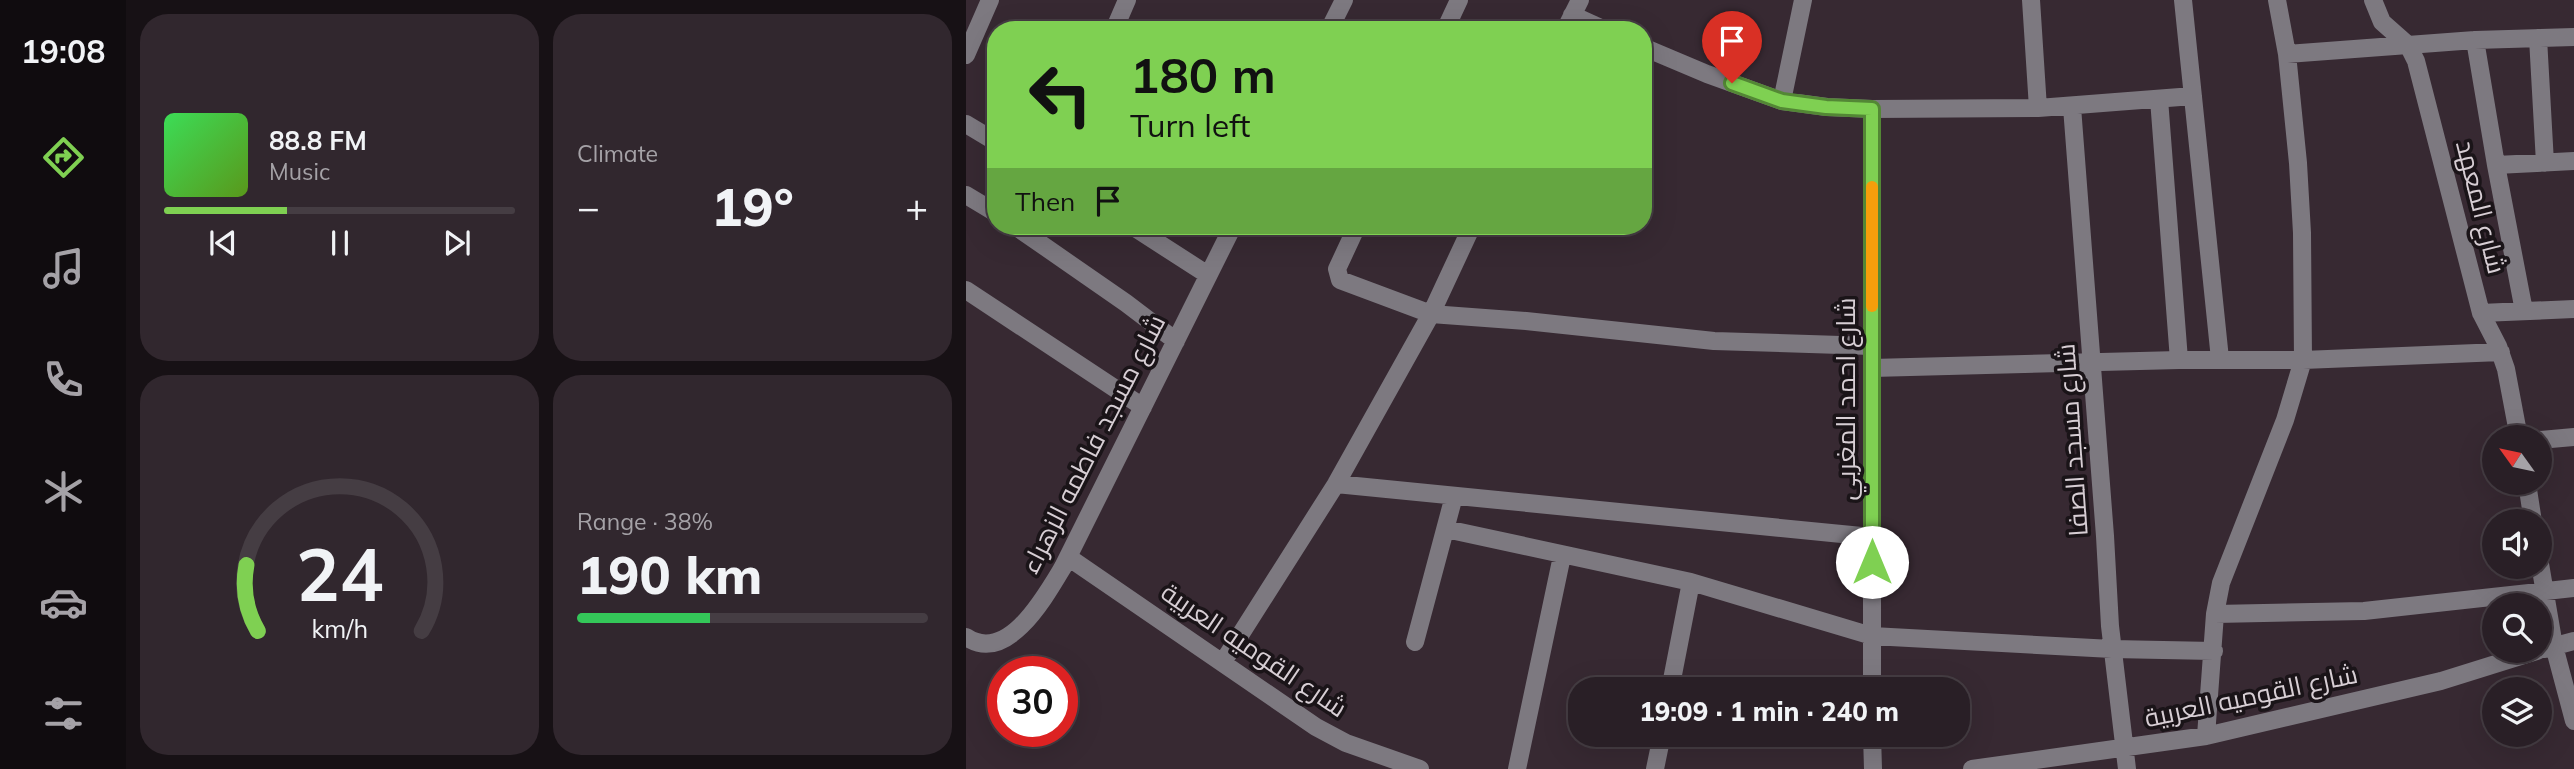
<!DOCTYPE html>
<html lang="en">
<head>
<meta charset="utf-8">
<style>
  :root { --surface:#291f26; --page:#31272e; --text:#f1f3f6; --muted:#a5a2a7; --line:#453d43; --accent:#7fd052 }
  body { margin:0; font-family:Mulish,Cairo,sans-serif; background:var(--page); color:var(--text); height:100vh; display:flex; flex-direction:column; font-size:26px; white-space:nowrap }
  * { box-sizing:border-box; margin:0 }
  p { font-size:23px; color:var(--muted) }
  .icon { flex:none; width:38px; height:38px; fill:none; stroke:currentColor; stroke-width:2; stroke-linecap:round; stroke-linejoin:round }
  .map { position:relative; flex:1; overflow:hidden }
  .side { display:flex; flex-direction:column; gap:14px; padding:14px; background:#171115; width:840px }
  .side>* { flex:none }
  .top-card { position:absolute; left:21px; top:21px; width:665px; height:214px; border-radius:28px; box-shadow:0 7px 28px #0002,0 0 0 2px var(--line); background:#7fd052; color:#111; overflow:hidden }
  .needle { width:46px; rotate:303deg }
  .buttons { position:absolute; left:1516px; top:425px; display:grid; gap:14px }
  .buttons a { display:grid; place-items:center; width:70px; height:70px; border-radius:50%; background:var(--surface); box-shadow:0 7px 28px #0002,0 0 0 2px var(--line); font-size:35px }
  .speed { position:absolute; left:21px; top:656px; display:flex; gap:14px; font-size:35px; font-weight:700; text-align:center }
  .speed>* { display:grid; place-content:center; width:91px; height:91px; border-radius:50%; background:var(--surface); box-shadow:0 7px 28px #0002,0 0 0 2px var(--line); line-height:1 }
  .speed .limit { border:10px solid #d22; background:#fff; color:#111 }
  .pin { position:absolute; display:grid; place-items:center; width:60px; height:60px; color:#fff; margin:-72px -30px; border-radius:50% 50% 50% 0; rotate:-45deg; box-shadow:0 0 7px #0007 }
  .pin .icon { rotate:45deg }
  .me { position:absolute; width:77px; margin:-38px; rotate:0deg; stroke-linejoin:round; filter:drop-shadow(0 0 5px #0008) }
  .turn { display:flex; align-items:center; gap:24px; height:147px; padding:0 28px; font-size:32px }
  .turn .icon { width:91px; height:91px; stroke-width:2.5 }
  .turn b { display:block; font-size:49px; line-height:60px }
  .then { display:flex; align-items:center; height:66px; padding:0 28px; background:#0003; gap:14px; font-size:26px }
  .big { font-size:52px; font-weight:800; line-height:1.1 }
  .side .tile { flex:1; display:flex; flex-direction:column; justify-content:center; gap:10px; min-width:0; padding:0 24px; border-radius:28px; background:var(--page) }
  .side .dial { align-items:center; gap:0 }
  .dial svg { height:182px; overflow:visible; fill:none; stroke:var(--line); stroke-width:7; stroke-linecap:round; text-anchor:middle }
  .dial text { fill:var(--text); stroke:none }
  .song { display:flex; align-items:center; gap:21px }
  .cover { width:84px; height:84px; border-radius:10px; background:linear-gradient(135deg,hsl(130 70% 55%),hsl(90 70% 35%)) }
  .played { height:7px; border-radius:4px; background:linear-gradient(90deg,var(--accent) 35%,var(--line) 35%) }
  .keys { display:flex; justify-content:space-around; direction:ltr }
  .heat { display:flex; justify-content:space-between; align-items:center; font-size:38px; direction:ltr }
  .charge { height:10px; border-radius:5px; background:linear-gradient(90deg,#34c759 38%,var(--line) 0) }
  .side .tiles { flex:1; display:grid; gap:14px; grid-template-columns:repeat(2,1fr) }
  .trip { position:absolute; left:602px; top:677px; width:402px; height:70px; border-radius:28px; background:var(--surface); box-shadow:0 7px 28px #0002,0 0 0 2px var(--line); font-weight:800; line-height:70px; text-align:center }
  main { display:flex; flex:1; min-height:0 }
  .tabs { display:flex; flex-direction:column; width:126px; justify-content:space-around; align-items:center; background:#100c0f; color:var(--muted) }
  .tabs .icon { width:49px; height:49px }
  .tabs .selected { color:var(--accent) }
  .tabs b { font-size:32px; color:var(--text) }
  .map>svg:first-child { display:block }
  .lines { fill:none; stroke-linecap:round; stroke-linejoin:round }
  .minor { stroke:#7d7980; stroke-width:18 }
  .route-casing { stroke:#538735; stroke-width:18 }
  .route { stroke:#7fd052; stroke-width:12 }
  .slow { stroke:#f59e0b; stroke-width:12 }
  .labels { text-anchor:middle; stroke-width:7; stroke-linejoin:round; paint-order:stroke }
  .street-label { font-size:26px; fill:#d7ced4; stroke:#1a1418 }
</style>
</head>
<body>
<main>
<nav class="tabs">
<b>19:08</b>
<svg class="icon selected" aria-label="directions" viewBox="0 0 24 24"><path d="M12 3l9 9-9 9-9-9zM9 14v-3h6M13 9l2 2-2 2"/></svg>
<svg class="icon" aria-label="music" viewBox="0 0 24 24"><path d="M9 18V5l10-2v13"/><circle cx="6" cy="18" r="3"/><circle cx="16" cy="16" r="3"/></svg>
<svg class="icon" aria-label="phone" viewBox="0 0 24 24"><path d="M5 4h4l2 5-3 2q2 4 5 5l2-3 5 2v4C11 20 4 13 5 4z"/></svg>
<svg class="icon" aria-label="climate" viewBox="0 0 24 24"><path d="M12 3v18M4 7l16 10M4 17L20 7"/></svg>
<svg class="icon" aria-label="car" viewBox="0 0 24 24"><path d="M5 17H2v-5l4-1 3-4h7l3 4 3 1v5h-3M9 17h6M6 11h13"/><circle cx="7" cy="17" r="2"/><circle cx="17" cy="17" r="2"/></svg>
<svg class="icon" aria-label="filters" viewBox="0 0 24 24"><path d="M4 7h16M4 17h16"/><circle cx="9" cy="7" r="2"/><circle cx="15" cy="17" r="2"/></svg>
</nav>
<section class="side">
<div class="tiles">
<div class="tile">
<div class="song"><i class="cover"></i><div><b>88.8 FM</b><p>Music</p></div></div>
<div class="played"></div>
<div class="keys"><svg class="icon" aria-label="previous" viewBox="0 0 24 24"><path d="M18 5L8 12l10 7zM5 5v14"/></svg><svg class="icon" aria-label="pause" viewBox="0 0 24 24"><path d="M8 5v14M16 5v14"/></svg><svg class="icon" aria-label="next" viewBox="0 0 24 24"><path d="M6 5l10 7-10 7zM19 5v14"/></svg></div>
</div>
<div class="tile"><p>Climate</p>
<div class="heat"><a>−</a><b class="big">19°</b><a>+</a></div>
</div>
<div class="tile dial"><svg viewBox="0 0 100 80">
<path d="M14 69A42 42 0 1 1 86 69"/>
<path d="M14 69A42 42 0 0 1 9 40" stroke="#7fd052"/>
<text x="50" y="56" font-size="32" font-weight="700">24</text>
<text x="50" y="72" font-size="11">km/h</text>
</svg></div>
<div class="tile"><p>Range · 38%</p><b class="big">190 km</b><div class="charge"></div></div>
</div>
</section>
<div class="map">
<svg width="1608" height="769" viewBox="0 0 1608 769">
  <rect width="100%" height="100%" fill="#372932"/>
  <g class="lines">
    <!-- minor -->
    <path class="minor" d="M1065,0l7,108
      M1217,0l37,359
      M1407,0l9,22 26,23 8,16 65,252 17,33 8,23 13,69
      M606,15l33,15
      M148,30l13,-30
      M363,30l15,-30
      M479,30l14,-30
      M599,30l15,-30
      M1572,38l7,125
      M1509,40l21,125 28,146
      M677,47l64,27 75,27 45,6 45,2 166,-1 155,-12
      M1321,54l188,-14 99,-3
      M0,55l24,-55
      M1193,99l20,261
      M816,101l21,-101
      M1106,107l33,429 5,90 17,143
      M906,109v581
      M0,124l30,18
      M1530,165l78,-4
      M0,195l30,18
      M49,226l111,77 50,38
      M166,226l76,49
      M391,226l-20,43 3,11 91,34 95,7 188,20 158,5
      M0,290l177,117
      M1515,313l93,-4
      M906,368l307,-8h124l198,-8
      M1573,440l35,-3
      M1561,483l6,39
      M370,484l536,53
      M480,529l245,53 181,54 240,13 102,2
      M102,557l248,170 30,16 74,26
      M1573,558l15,88 20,75
      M1249,614l149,-3 210,-23
      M0,637c41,28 79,-40 97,-70l170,-341
      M449,642l39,-146
      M1578,649l30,-8
      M257,662l113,-178 95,-170 41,-88
      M704,690l21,-108
      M906,735l1,34
      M1240,736l9,-122 6,-31 64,-163 18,-60 -1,-127 -4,-70 -11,-109 -10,-54
      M551,769l45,-213
      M689,769l7,-34
      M1006,769l234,-33 235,-55 96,-30"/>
  </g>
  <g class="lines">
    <defs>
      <path id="route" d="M766,83l50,18 44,6 46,2v453"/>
    </defs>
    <!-- route casing -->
    <use href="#route" class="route-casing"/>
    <!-- route -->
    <use href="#route" class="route"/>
    <!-- slow -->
    <path class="slow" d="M906,187v119"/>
  </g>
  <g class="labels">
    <!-- street labels -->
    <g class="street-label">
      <text transform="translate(1515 207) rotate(76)" y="9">شارع المعهد</text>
      <text transform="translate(880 399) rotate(-90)" y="9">شارع احمد المغربي</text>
      <text transform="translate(1106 440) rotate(-94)" y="9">شارع مسجد الصفا</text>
      <text transform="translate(127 444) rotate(-63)" y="9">شارع مسجد فاطمه الزهراء</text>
      <text transform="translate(288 650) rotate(34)" y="9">شارع القوميه العربية</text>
      <text transform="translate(1285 696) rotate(-12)" y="9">شارع القوميه العربية</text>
    </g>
  </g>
</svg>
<div class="buttons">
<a><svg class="needle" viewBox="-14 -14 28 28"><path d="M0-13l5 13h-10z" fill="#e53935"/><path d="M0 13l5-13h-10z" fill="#a5a2a7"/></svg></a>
<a><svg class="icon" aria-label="sound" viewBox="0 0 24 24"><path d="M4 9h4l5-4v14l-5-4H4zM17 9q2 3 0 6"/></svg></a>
<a><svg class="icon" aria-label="search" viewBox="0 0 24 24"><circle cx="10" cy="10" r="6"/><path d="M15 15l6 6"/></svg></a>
<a><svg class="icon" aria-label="layers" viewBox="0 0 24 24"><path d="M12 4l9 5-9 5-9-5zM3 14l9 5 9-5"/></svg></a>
</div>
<div class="speed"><div class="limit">30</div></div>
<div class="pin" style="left:766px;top:83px;background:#d93025"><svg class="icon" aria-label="arrive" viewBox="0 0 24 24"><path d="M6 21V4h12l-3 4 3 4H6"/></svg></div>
<svg class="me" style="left:906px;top:562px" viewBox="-20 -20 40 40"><circle r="19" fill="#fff"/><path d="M0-13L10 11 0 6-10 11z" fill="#7fd052"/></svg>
<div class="trip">19:09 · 1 min · 240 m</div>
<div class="top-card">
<div class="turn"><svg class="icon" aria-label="left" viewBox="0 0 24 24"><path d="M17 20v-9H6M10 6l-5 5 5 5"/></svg><div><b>180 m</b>Turn left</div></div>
<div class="then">Then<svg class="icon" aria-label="arrive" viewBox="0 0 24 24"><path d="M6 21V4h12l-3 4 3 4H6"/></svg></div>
</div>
</div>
</main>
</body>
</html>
